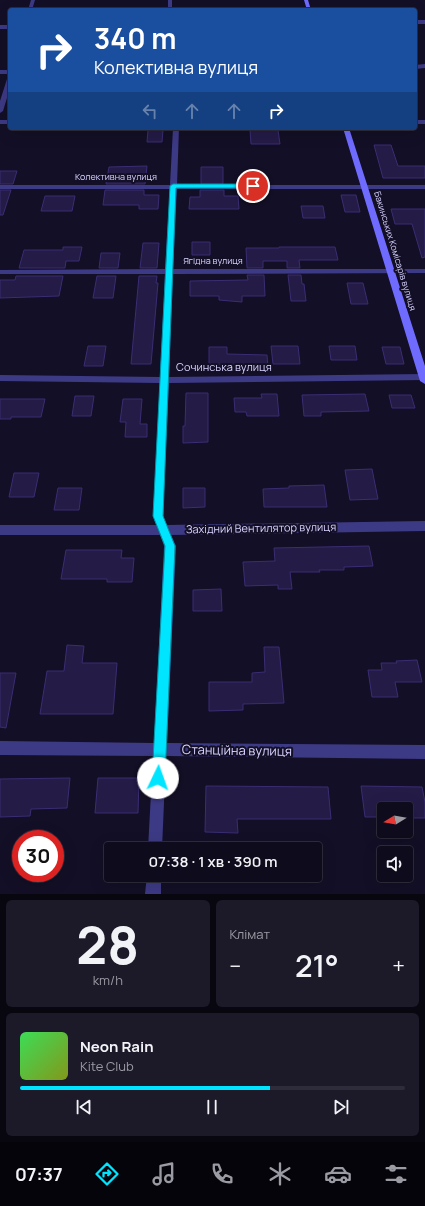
<!DOCTYPE html>
<html lang="uk">
<head>
<meta charset="utf-8">
<style>
  :root { --surface:#0e0b1c; --page:#1c1929; --text:#f1f3f6; --muted:#9b9ba3; --line:#2e2b3b; --accent:#00e5ff }
  body { margin:0; font-family:Manrope,sans-serif; background:var(--page); color:var(--text); height:100vh; display:flex; flex-direction:column; font-size:15px; white-space:nowrap }
  * { box-sizing:border-box; margin:0 }
  p { font-size:13px; color:var(--muted) }
  .icon { flex:none; width:22px; height:22px; fill:none; stroke:currentColor; stroke-width:2; stroke-linecap:round; stroke-linejoin:round }
  .map { position:relative; height:894px; overflow:hidden }
  .panel { display:flex; flex-direction:column; gap:6px; padding:6px; background:#08060f; flex:1 }
  .panel>* { flex:none }
  .hud { position:absolute; left:8px; top:8px; width:409px; height:122px; border-radius:4px; box-shadow:0 4px 16px #0002,0 0 0 1px var(--line); background:#1a4fa0; color:#fff; overflow:hidden }
  .needle { width:26px; rotate:259deg }
  .tools { position:absolute; left:377px; top:802px; display:grid; gap:8px }
  .tools a { display:grid; place-items:center; width:36px; height:36px; border-radius:4px; background:var(--surface); box-shadow:0 4px 16px #0002,0 0 0 1px var(--line); font-size:20px }
  .speed { position:absolute; left:12px; top:830px; display:flex; gap:8px; font-size:20px; font-weight:700; text-align:center }
  .speed>* { display:grid; place-content:center; width:52px; height:52px; border-radius:50%; background:var(--surface); box-shadow:0 4px 16px #0002,0 0 0 1px var(--line); line-height:1 }
  .speed .limit { border:6px solid #d22; background:#fff; color:#111 }
  .pin { position:absolute; display:grid; place-items:center; width:34px; height:34px; color:#fff; margin:-17px; border:2px solid #fff; border-radius:50%; box-shadow:0 1px 4px #0007 }
  .me { position:absolute; width:44px; margin:-22px; rotate:3deg; stroke-linejoin:round; filter:drop-shadow(0 0 3px #0008) }
  .turn { display:flex; align-items:center; gap:14px; height:84px; padding:0 20px; font-size:18px }
  .turn .icon { width:52px; height:52px; stroke-width:2.5 }
  .turn b { display:block; font-size:28px; line-height:34px }
  .lanes { display:flex; align-items:center; height:38px; padding:0 20px; background:#0003; justify-content:center; gap:20px; direction:ltr }
  .lanes .off { opacity:.35 }
  .big { font-size:30px; font-weight:600; line-height:1.1 }
  .panel .card { flex:1; display:flex; flex-direction:column; justify-content:center; gap:6px; min-width:0; padding:0 14px; border-radius:6px; background:var(--page) }
  .panel .dial { align-items:center; gap:0 }
  .dial b { font-size:52px; line-height:1 }
  .song { display:flex; align-items:center; gap:12px }
  .cover { width:48px; height:48px; border-radius:6px; background:linear-gradient(135deg,hsl(130 70% 55%),hsl(70 70% 35%)) }
  .played { height:4px; border-radius:2px; background:linear-gradient(90deg,var(--accent) 65%,var(--line) 65%) }
  .keys { display:flex; justify-content:space-around; direction:ltr }
  .heat { display:flex; justify-content:space-between; align-items:center; font-size:22px; direction:ltr }
  .panel .tiles { flex:1; display:grid; gap:6px; grid-template-columns:1fr 1fr }
  .card:last-child { grid-column:span 2 }
  .trip { position:absolute; left:104px; top:842px; width:218px; height:40px; border-radius:4px; background:var(--surface); box-shadow:0 4px 16px #0002,0 0 0 1px var(--line); font-weight:600; line-height:40px; text-align:center }
  .tabs { display:flex; height:64px; justify-content:space-around; align-items:center; background:#06040b; color:var(--muted) }
  .tabs .icon { width:28px; height:28px }
  .tabs .active { color:var(--accent) }
  .tabs b { font-size:18px; color:var(--text) }
  .map>svg:first-child { display:block }
  .building { fill:#241b47; stroke:#3b2d73 }
  .lines { fill:none; stroke-linecap:round; stroke-linejoin:round }
  .street { fill:#3d3a85; fill-rule:evenodd }
  .secondary { fill:#6f6bff; fill-rule:evenodd }
  .route { fill:#00e5ff; stroke:#0095a6 }
  .labels { text-anchor:middle; stroke-width:4; stroke-linejoin:round; paint-order:stroke }
  .far-street-label { font-size:9px; fill:#d9d4ff; stroke:#130f26 }
  .street-label { font-size:11px; fill:#d9d4ff; stroke:#130f26 }
  .near-street-label { font-size:13px; fill:#d9d4ff; stroke:#130f26 }
</style>
</head>
<body>
<div class="map">
<svg width="425" height="894" viewBox="0 0 425 894">
  <rect width="100%" height="100%" fill="#130f26"/>
  <!-- building -->
  <path class="building" d="M148,130h15l-1,12h-15z
    M250,130h28l2,14h-29z
    M374,145h17l7,21h27v12h-42z
    M147,166l-2,18h-39l3,-17z
    M201,167h22v17h-22z
    M0,171h17l-4,13h-13z
    M0,190h11l-8,25h-3z
    M105,190h39v5h15l-1,14h-19v-4h-36z
    M200,190h24v6h14l1,13h-50l1,-12h10z
    M341,195h15l4,17h-15z
    M45,196h30l-3,15h-31z
    M301,206h22l2,12h-22z
    M391,209h34v48l-3,1 -10,-34h-17z
    M192,242h18v13h-18z
    M143,243h16l-2,25h-17z
    M63,247h19l-3,14h-13l-1,7h-46l5,-18h39z
    M279,247h56l3,13h-39l1,8h-13v-7h-24v7h-16l-1,-20h33z
    M101,253h19l-2,15h-19z
    M247,275h17l1,21h-23v6l-23,-2v-4h-29v-15l58,-1z
    M288,275h13l1,9h2l2,17h-15z
    M16,276h47l-4,20 -59,2v-18h15z
    M97,276h19l-3,22h-20z
    M139,276h18l-1,7h2l-7,81h-20z
    M347,283h16l5,21h-17z
    M88,346h18l-3,20h-19z
    M271,346h27l2,18h-27z
    M329,346h26l2,14h-26z
    M209,347h18v7l40,1 1,13 -59,-1z
    M382,347h18l4,17h-18z
    M186,393h22v49l-25,1v-17h2z
    M261,394h16l2,22h-32l-1,-4h-11l-1,-14h28z
    M365,394l4,17 -48,1v4h-17l-2,-21z
    M389,395h22l4,13h-23z
    M75,396h19l-3,20h-19z
    M0,399h45l-4,18h-30v2h-11z
    M123,399h19l-2,25h7v13h-22l1,-15h-6z
    M372,469l6,30 -28,1 -5,-30z
    M14,473h25l-5,24h-25z
    M324,485l3,22h-63l-1,-18 26,-1v-2z
    M58,488h24l-3,22h-25z
    M183,488h22v19l-22,1z
    M369,546l4,20 -29,1v3h-25l1,2h-30l2,17h-14v-4l-33,1 -2,-24 32,-1 -1,-13z
    M66,550h56l-1,8h13l-2,24h-25v-3h-46z
    M221,589l1,22h-29v-21z
    M67,645l17,1 -2,17h35l-4,51h-73l7,-43h17z
    M264,647h15l5,56 -41,1v6l-34,1v-29h43v-9l13,-1z
    M417,660l5,22h-27l3,15h-26l-4,-27h14l-1,-7h16l-1,-2z
    M0,673h16l-10,55 -6,-1z
    M70,778l-3,30 -36,1 -1,7 -30,1v-38z
    M98,778h41l-1,35h-43z
    M206,786l122,1 3,32h-94l1,14 -33,-1z
    M361,786l61,1 3,15v16h-19v-9h-22v8h-19z"/>
  <g class="lines">
    <!-- street -->
    <path class="street" d="M31,0h4l-3,10h-4z
      M168,0h4v10h-4z
      M415,20h10v4h-10z
      M0,25h10v4h-10z
      M425,64v4l-10,1v-4z
      M0,70h10v4h-10z
      M10,77v11l-7,23 -3,2v-12l7,-22z
      M0,120h10v4h-10z
      M415,120h10v4h-10z
      M173,128h6l-2,57h248v4h-248l-4,80h252v4l-252,1 -4,103 256,-3v6l-256,3 -6,133 4,9 258,-4v10l-254,4 5,11 -9,197 258,2v14l-259,-3 -4,93h-14l5,-93 -153,-1v-14l154,2 10,-197 -4,-11h-160v-10h156l-3,-9 7,-133 -160,-2v-6l160,2 5,-103h-165v-4l165,-1 5,-80h-170v-4h170z
      M147,875h14v19h-16z"/>
    <!-- secondary -->
    <path class="secondary" d="M304,0h4l3,10h-4z
      M343,128h6l76,238v18l-5,-3z"/>
  </g>
  <!-- route -->
  <path class="route" d="M173,184h80l3,2 -3,2h-77l-13,328 12,30 -10,232 -2,4 -5,2 -4,-2 -2,-4 13,-232 -12,-30 17,-330z"/>
  <g class="labels">
    <!-- far-street labels -->
    <g class="far-street-label">
      <text x="116" y="180">Колективна вулиця</text>
      <text transform="translate(395 251) rotate(73)" y="3">Бакинських Комісарів вулиця</text>
      <text x="213" y="264">Ягідна вулиця</text>
    </g>
    <!-- street labels -->
    <g class="street-label">
      <text x="224" y="371">Сочинська вулиця</text>
      <text transform="translate(261 528) rotate(-1)" y="4">Західний Вентилятор вулиця</text>
    </g>
    <!-- near-street labels -->
    <g class="near-street-label">
      <text transform="translate(237 750) rotate(1)" y="5">Станційна вулиця</text>
    </g>
  </g>
</svg>
<div class="tools">
<a><svg class="needle" viewBox="-14 -14 28 28"><path d="M0-13l5 13h-10z" fill="#e53935"/><path d="M0 13l5-13h-10z" fill="#9b9ba3"/></svg></a>
<a><svg class="icon" aria-label="sound" viewBox="0 0 24 24"><path d="M4 9h4l5-4v14l-5-4H4zM17 9q2 3 0 6"/></svg></a>
</div>
<div class="speed"><div class="limit">30</div></div>
<div class="pin" style="left:253px;top:186px;background:#d93025"><svg class="icon" aria-label="arrive" viewBox="0 0 24 24"><path d="M6 21V4h12l-3 4 3 4H6"/></svg></div>
<svg class="me" style="left:158px;top:778px" viewBox="-20 -20 40 40"><circle r="19" fill="#fff"/><path d="M0-13L10 11 0 6-10 11z" fill="#00e5ff"/></svg>
<div class="trip">07:38 · 1 хв · 390 m</div>
<div class="hud">
<div class="turn"><svg class="icon" aria-label="right" viewBox="0 0 24 24"><path d="M7 20v-9h11M14 6l5 5-5 5"/></svg><div><b>340 m</b>Колективна вулиця</div></div>
<div class="lanes"><svg class="icon off" aria-label="left" viewBox="0 0 24 24"><path d="M17 20v-9H6M10 6l-5 5 5 5"/></svg><svg class="icon off" aria-label="ahead" viewBox="0 0 24 24"><path d="M12 20V5M6 11l6-6 6 6"/></svg><svg class="icon off" aria-label="ahead" viewBox="0 0 24 24"><path d="M12 20V5M6 11l6-6 6 6"/></svg><svg class="icon" aria-label="right" viewBox="0 0 24 24"><path d="M7 20v-9h11M14 6l5 5-5 5"/></svg></div>
</div>
</div>
<section class="panel">
<div class="tiles">
<div class="card dial"><b>28</b><p>km/h</p></div>
<div class="card"><p>Клімат</p>
<div class="heat"><a>−</a><b class="big">21°</b><a>+</a></div>
</div>
<div class="card">
<div class="song"><i class="cover"></i><div><b>Neon Rain</b><p>Kite Club</p></div></div>
<div class="played"></div>
<div class="keys"><svg class="icon" aria-label="previous" viewBox="0 0 24 24"><path d="M18 5L8 12l10 7zM5 5v14"/></svg><svg class="icon" aria-label="pause" viewBox="0 0 24 24"><path d="M8 5v14M16 5v14"/></svg><svg class="icon" aria-label="next" viewBox="0 0 24 24"><path d="M6 5l10 7-10 7zM19 5v14"/></svg></div>
</div>
</div>
</section>
<nav class="tabs">
<b>07:37</b>
<svg class="icon active" aria-label="directions" viewBox="0 0 24 24"><path d="M12 3l9 9-9 9-9-9zM9 14v-3h6M13 9l2 2-2 2"/></svg>
<svg class="icon" aria-label="music" viewBox="0 0 24 24"><path d="M9 18V5l10-2v13"/><circle cx="6" cy="18" r="3"/><circle cx="16" cy="16" r="3"/></svg>
<svg class="icon" aria-label="phone" viewBox="0 0 24 24"><path d="M5 4h4l2 5-3 2q2 4 5 5l2-3 5 2v4C11 20 4 13 5 4z"/></svg>
<svg class="icon" aria-label="climate" viewBox="0 0 24 24"><path d="M12 3v18M4 7l16 10M4 17L20 7"/></svg>
<svg class="icon" aria-label="car" viewBox="0 0 24 24"><path d="M5 17H2v-5l4-1 3-4h7l3 4 3 1v5h-3M9 17h6M6 11h13"/><circle cx="7" cy="17" r="2"/><circle cx="17" cy="17" r="2"/></svg>
<svg class="icon" aria-label="filters" viewBox="0 0 24 24"><path d="M4 7h16M4 17h16"/><circle cx="9" cy="7" r="2"/><circle cx="15" cy="17" r="2"/></svg>
</nav>
</body>
</html>
